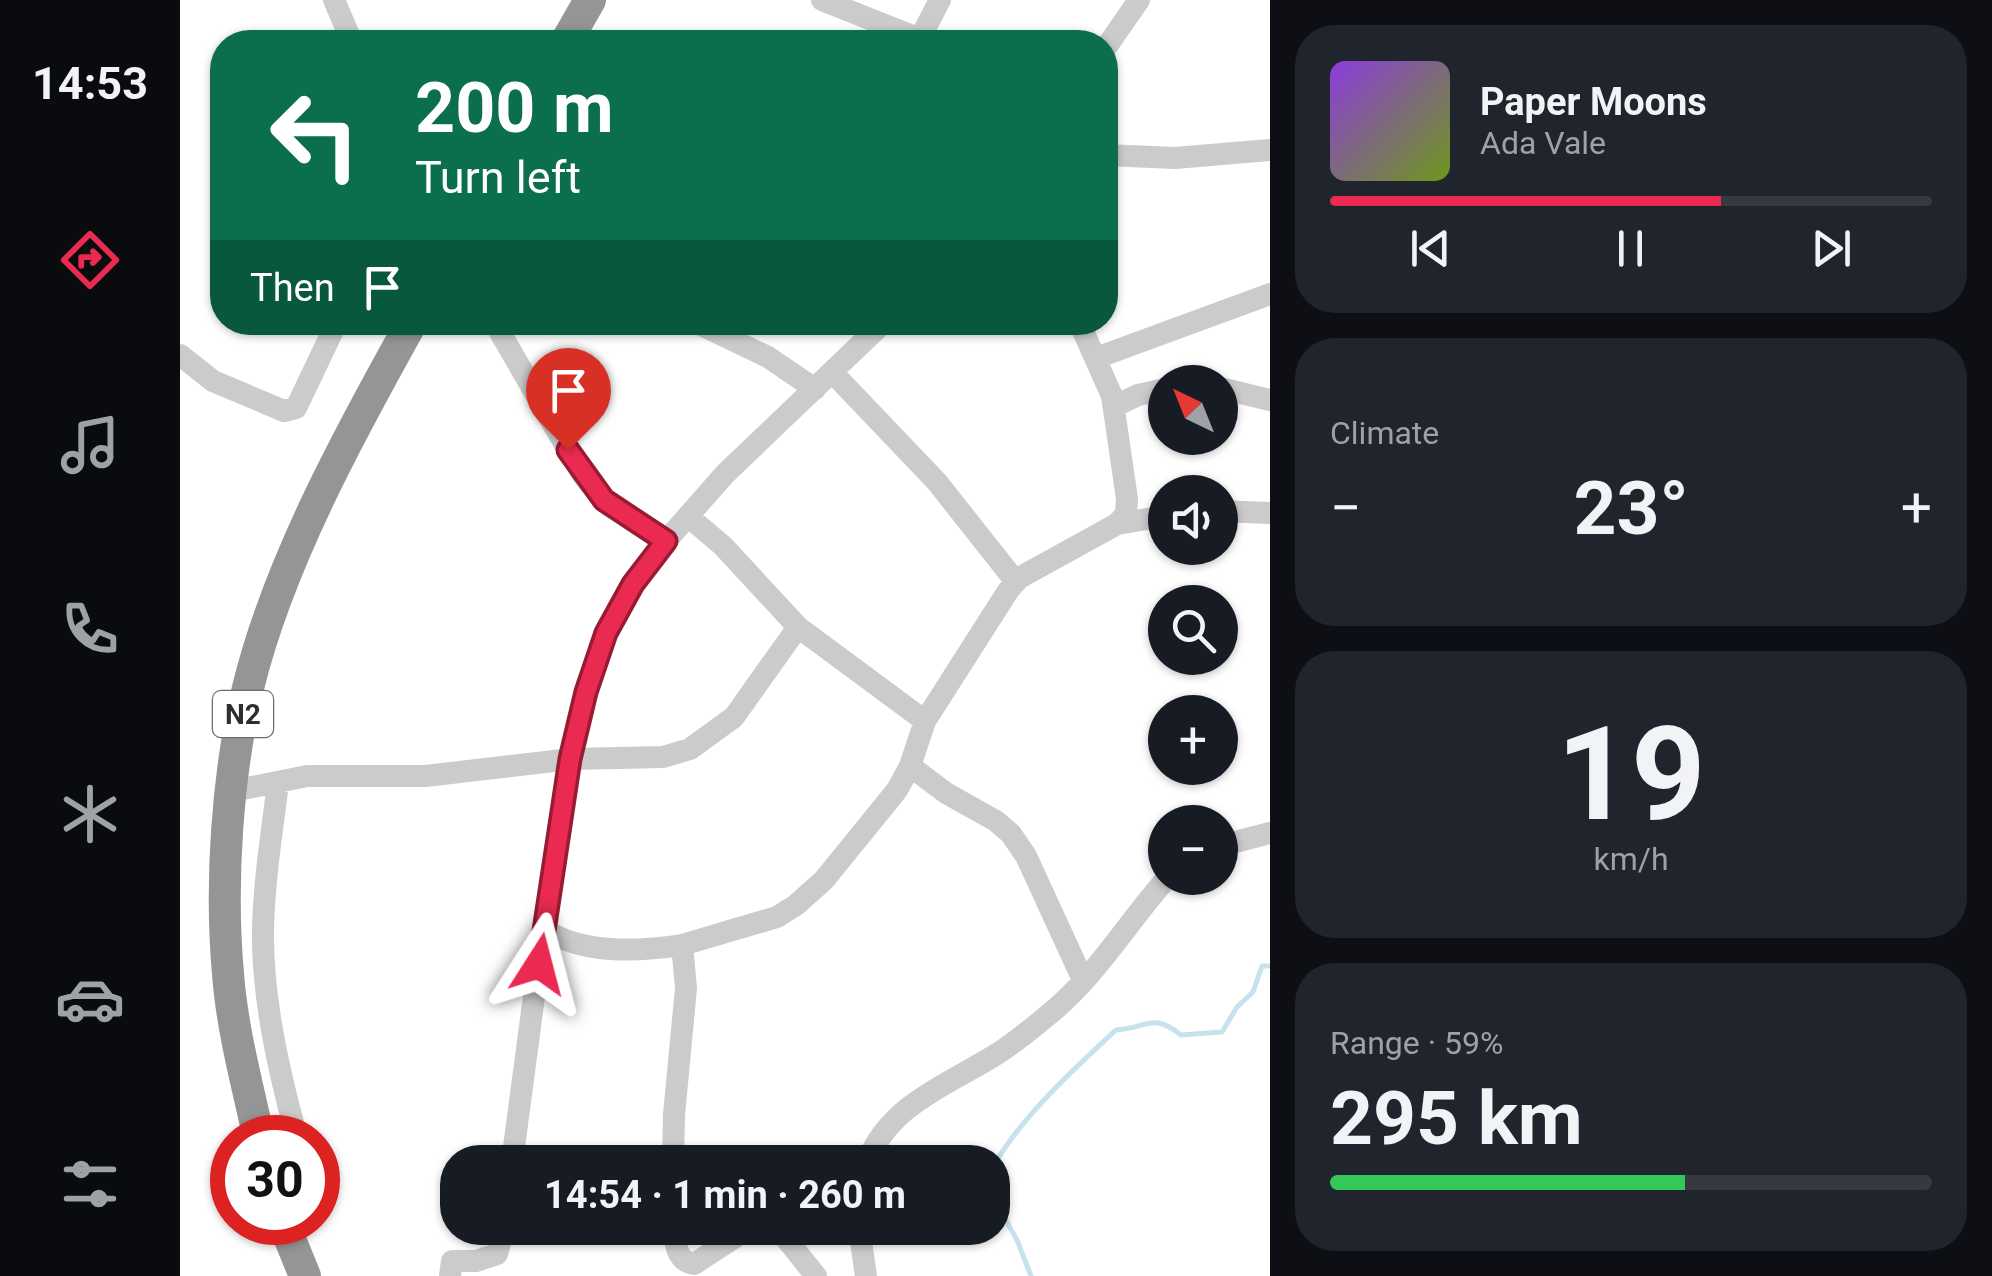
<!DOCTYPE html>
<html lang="en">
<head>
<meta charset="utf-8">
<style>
  :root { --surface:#171b24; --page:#20242c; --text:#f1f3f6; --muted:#9ea1a6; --line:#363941; --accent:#ea2a50 }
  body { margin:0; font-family:Roboto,sans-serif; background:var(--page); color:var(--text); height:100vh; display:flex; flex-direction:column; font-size:38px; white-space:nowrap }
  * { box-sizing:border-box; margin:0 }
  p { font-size:32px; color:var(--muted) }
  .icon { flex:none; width:55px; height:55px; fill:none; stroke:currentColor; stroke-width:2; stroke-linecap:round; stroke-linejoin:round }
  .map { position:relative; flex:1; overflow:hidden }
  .details { display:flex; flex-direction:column; gap:25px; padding:25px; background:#0d0f14; width:722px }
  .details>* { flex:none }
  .banner { position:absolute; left:30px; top:30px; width:908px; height:305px; border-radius:40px; box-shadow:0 2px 8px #0004; background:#0b6e4f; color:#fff; overflow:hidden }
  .needle { width:65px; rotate:317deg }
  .controls { position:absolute; left:968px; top:365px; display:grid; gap:20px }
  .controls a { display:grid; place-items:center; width:90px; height:90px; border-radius:50%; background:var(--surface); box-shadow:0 2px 8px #0004; font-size:50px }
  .speed { position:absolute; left:30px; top:1115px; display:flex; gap:20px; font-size:50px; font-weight:700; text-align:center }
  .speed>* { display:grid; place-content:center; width:130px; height:130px; border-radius:50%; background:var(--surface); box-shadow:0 2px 8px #0004; line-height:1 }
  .speed .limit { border:15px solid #d22; background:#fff; color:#111 }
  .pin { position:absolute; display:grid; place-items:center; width:85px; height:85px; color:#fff; margin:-102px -42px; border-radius:50% 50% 50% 0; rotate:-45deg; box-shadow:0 0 10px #0007 }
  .pin .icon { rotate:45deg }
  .me { position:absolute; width:110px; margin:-55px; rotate:9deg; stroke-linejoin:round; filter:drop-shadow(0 0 8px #0008) }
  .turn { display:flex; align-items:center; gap:35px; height:210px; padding:0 40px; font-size:45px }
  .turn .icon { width:130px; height:130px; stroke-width:2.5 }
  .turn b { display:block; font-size:70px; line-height:85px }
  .then { display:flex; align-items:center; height:95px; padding:0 40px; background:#0003; gap:20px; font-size:38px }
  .big { font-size:75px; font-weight:700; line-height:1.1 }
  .details .card { flex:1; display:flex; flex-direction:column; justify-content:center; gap:15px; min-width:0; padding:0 35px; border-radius:40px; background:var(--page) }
  .details .dial { align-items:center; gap:0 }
  .dial b { font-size:130px; line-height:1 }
  .song { display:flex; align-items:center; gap:30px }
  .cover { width:120px; height:120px; border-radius:15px; background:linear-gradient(135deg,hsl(270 70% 55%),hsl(80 70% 35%)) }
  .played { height:10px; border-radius:5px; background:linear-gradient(90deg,var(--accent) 65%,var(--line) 65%) }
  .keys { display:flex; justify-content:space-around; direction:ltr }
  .heat { display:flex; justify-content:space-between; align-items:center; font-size:55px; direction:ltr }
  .charge { height:15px; border-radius:8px; background:linear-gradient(90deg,#34c759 59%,var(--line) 0) }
  .trip { position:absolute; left:260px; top:1145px; width:570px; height:100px; border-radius:40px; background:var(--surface); box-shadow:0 2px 8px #0004; font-weight:700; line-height:100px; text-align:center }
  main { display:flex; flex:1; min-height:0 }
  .dock { display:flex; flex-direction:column; width:180px; justify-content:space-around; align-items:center; background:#090b0e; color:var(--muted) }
  .dock .icon { width:70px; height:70px }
  .dock .on { color:var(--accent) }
  .dock b { font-size:45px; color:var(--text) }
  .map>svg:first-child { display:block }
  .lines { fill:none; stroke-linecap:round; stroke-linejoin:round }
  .stream { stroke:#c6e2ec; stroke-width:5 }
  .minor { stroke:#cbcbcb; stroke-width:22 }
  .highway { stroke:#959595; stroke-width:32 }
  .route-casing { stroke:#981b34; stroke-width:25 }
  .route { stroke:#ea2a50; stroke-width:18 }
  .labels { text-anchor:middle; stroke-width:10; stroke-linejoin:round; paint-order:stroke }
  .shield { fill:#fff; stroke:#6d6d6d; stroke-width:2.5 }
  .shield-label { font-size:28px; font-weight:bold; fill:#2e2e2e }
</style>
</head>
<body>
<main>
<nav class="dock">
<b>14:53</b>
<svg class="icon on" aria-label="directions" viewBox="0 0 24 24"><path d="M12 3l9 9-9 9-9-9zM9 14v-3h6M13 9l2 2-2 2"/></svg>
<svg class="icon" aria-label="music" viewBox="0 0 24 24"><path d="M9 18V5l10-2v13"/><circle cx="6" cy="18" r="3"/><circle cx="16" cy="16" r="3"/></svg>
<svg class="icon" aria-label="phone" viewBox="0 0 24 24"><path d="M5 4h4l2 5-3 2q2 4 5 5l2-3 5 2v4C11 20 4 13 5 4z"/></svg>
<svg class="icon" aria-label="climate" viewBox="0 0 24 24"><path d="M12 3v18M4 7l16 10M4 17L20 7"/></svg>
<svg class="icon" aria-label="car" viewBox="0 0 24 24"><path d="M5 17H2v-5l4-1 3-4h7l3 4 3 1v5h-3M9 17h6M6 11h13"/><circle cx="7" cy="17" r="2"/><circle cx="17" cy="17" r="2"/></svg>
<svg class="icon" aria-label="filters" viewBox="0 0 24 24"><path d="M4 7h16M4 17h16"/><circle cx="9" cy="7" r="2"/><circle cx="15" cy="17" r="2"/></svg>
</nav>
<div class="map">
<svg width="1090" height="1276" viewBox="0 0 1090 1276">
  <rect width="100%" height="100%" fill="#fff"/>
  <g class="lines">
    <!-- stream -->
    <path class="stream" d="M812,1169c25,-48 84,-102 124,-139 31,-2 37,-18 65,5l41,-3 15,-25 16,-15 9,-26h8
      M812,1212l11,3 14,25 14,36"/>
    <!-- minor -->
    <path class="minor" d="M154,0l18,42
      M642,0l98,39
      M738,42l22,-42
      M925,49l34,-49
      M925,155l70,3 95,-8
      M314,322l88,152 21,26 63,41 59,-67 159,-152
      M515,322l73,35 47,32
      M0,355l33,26 71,30 12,-3 41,-86
      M916,358l174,-64
      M652,372l105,110 79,100
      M1040,388l50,12
      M935,406l23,-11 27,-6
      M1040,511l50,2
      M509,517l34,29 75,81 127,94
      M937,524l48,-8
      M486,541l-33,43 -27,49 -20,59 -15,67 -28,170c40,25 93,23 139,16l4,43 -12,127 -1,47
      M730,766l36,27 50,28 15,13 15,22 57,124
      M98,783c-6,49 -14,98 -15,147 -1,68 16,142 34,208
      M53,791l74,-15h118l146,-17 92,-2 27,-8 44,-32 64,-90
      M1040,846l50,-13
      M502,945l95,-28 19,-12 28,-25 73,-90 13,-24 15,-45 83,-130 11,-13 98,-54 9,-10 1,-15 -15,-103 -33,-74
      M332,1162l31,-233
      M687,1162c22,-56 77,-76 125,-105 19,-11 38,-27 55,-41 48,-38 80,-93 120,-138
      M494,1228c1,15 2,33 20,36l55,-36
      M591,1228l13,8 32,40
      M679,1228l7,48
      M270,1276l2,-15h24l21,-7 7,-26"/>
    <!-- highway -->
    <path class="highway" d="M386,42l24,-42
      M79,1138c-12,-54 -27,-110 -31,-164 -8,-90 -1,-199 20,-286 30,-124 102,-255 164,-366
      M103,1222l22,54"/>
  </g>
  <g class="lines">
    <defs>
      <path id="route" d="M359,964l31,-205 16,-67 20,-59 27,-49 33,-43 -62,-41 -36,-50"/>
    </defs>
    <!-- route casing -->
    <use href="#route" class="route-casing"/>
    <!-- route -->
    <use href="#route" class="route"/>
  </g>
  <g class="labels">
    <!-- shield labels -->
    <rect class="shield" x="33" y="691" width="60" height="46" rx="8"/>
    <g class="shield-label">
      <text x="63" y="724">N2</text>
    </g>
  </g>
</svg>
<div class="controls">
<a><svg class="needle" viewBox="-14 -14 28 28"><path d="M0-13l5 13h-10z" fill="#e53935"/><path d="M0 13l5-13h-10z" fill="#9ea1a6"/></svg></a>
<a><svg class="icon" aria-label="sound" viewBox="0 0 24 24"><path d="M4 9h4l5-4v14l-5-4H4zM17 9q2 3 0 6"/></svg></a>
<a><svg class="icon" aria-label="search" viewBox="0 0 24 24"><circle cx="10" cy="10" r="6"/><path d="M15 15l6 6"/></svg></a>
<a>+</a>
<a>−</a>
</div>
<div class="speed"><div class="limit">30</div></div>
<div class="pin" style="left:388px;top:450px;background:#d93025"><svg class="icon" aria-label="arrive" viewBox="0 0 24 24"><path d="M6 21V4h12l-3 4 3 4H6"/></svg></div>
<svg class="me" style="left:359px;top:964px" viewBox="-20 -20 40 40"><path d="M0-17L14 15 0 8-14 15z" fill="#ea2a50" stroke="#fff" stroke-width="4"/></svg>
<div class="trip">14:54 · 1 min · 260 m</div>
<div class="banner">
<div class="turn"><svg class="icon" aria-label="left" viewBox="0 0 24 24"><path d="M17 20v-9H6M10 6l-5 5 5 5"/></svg><div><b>200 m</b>Turn left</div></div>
<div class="then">Then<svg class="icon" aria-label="arrive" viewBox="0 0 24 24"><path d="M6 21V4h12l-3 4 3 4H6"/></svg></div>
</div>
</div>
<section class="details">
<div class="card">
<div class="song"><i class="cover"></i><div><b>Paper Moons</b><p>Ada Vale</p></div></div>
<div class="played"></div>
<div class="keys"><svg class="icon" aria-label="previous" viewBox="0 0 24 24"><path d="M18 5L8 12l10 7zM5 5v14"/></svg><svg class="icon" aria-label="pause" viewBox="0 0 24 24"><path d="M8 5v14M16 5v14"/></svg><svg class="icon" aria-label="next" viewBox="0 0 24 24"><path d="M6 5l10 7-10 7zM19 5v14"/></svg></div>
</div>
<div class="card"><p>Climate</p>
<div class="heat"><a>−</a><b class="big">23°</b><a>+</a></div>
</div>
<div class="card dial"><b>19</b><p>km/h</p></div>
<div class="card"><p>Range · 59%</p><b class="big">295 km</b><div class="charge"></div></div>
</section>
</main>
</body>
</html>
